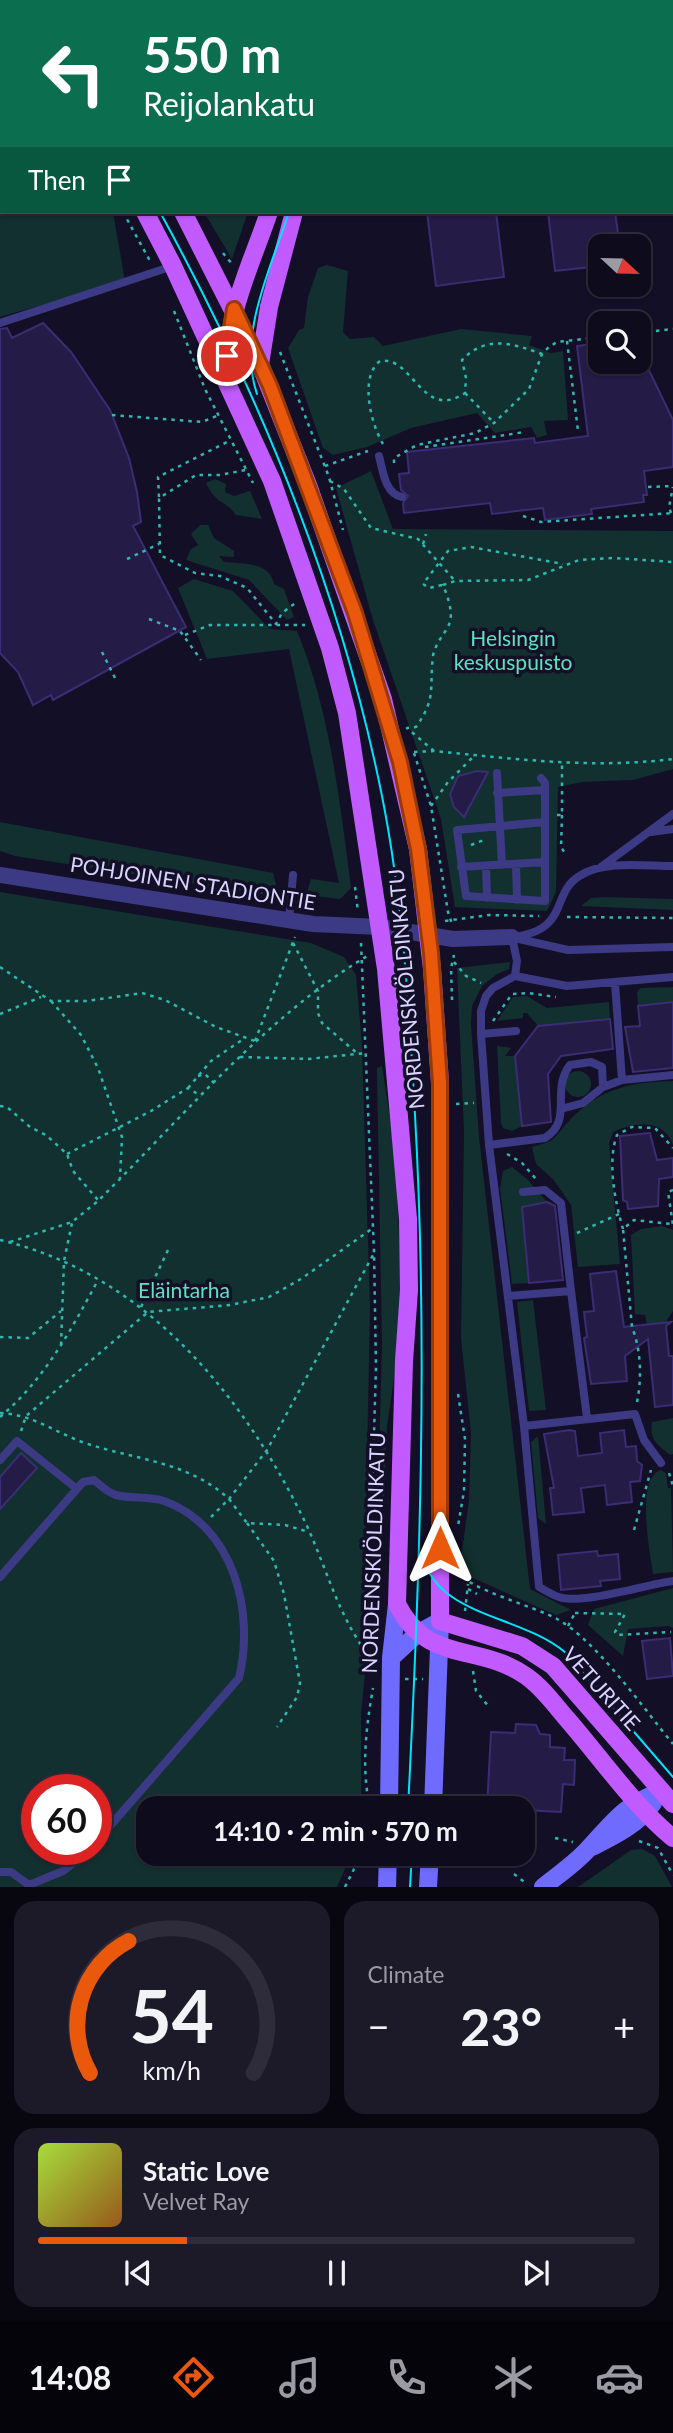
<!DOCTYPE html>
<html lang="en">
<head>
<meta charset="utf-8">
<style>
  :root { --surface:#0e0b1c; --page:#1c1929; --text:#f1f3f6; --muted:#9b9ba3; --line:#2e2b3b; --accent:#ea580c }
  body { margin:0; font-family:Lato,sans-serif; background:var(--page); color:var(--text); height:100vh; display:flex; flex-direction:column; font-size:26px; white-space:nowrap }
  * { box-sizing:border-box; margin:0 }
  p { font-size:23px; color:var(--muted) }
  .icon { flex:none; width:38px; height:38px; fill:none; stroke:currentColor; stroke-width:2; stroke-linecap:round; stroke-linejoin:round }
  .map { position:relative; height:1887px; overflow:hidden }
  .sheet { display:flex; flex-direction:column; gap:14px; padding:14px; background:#08060f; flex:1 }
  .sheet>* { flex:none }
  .guide { position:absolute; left:0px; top:0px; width:674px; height:214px; box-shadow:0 2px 5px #0004,0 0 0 2px var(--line); background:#0b6e4f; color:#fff; overflow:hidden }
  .needle { width:46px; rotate:112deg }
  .buttons { position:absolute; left:588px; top:234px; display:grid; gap:14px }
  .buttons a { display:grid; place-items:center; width:63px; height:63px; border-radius:14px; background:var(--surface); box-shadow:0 2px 5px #0004,0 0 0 2px var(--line); font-size:35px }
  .speed { position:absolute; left:21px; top:1774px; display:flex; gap:14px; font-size:35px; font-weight:700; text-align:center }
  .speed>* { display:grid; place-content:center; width:91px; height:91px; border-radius:50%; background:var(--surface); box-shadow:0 2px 5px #0004,0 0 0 2px var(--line); line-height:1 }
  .speed .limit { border:10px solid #d22; background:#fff; color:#111 }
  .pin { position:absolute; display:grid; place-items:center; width:60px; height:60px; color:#fff; margin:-30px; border:4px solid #fff; border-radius:50%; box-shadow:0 2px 7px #0007 }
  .me { position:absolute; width:77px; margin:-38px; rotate:0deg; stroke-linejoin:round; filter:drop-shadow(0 0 5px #0008) }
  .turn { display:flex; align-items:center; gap:24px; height:147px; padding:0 28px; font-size:32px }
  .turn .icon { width:91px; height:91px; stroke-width:2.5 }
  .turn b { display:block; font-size:49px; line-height:60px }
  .then { display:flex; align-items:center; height:66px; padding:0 28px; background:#0003; gap:14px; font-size:26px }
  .big { font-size:52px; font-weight:700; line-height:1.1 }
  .sheet .widget { flex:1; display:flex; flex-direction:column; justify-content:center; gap:10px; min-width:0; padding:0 24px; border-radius:21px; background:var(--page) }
  .sheet .dial { align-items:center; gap:0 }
  .dial svg { height:182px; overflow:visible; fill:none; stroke:var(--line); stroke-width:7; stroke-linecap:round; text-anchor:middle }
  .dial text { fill:var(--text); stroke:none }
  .song { display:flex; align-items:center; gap:21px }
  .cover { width:84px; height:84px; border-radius:10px; background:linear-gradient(135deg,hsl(80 70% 55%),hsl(30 70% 35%)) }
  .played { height:7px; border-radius:4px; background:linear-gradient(90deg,var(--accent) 25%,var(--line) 25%) }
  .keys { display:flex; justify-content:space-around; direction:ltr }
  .heat { display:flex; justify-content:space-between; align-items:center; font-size:38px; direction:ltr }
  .sheet .tiles { flex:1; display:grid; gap:14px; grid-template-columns:1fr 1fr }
  .widget:last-child { grid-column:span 2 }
  .trip { position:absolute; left:136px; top:1796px; width:399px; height:70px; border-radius:21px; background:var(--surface); box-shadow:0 2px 5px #0004,0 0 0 2px var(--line); font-weight:700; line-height:70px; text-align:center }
  .tab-bar { display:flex; height:112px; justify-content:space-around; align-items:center; background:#06040b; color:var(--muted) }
  .tab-bar .icon { width:49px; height:49px }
  .tab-bar .selected { color:var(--accent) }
  .tab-bar b { font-size:32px; color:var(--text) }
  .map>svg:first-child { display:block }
  .green { fill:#12302f; fill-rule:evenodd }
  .building { fill:#241b47; stroke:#3b2d73; stroke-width:2 }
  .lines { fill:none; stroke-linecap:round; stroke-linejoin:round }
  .path { stroke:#2fb8b0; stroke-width:2.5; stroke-dasharray:3.5 5; stroke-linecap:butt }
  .service { stroke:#3d3a85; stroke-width:8 }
  .minor { stroke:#3d3a85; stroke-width:16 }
  .secondary { stroke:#6f6bff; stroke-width:18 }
  .primary { stroke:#c25bff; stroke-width:18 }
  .tram { stroke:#00e5ff; stroke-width:2 }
  .route-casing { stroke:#983908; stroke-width:18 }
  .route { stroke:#ea580c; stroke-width:12 }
  .labels { text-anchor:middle; stroke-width:7; stroke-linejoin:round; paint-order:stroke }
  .park-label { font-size:21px; fill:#5fe0c0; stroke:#130f26 }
  .street-label { font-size:21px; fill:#d9d4ff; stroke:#130f26 }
</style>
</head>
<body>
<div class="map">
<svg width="673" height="1887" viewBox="0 0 673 1887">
  <rect width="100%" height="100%" fill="#130f26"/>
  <!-- green -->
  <path class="green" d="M0,114l2,98h111l12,69 -125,36z
    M204,212h44l-16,47z
    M327,265l21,6 -5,61 7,7 24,-2 9,9 78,-17 71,7 -3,9 22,8 12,-2 5,69 -24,1 3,14 -10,3 -6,-11 -36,6 -18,-20 -66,15 -44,19 -34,8 -10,-7 -35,-100 11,-18 5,-2 4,-31 10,-29z
    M371,471l22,58 280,2v238l-40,11 -51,2 -24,5 -2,105 -9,19 -92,-4 -14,-88 -68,-199 -37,-132z
    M215,479l11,5 -1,8 9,4 16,-5 12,28 -26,-4c-10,-15 -20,-10 -30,-32z
    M200,525h8l6,13 20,13v6l-15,-1 5,6c17,2 46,-1 50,22l10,5 10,28 -7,3 -38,-40 -63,-20 5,-11 7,-4 -7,-11z
    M194,579l39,12 37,38 27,2c33,80 43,171 54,257l-11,11 -34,-4 5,-16 28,4 -50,-234 -82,10 -29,-71z
    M0,822l273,51 4,15 -8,7 -254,-39 -15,-5z
    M0,892l311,51 33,14 12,18 6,70 8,263 -5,250 4,73 -8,84v93h-212v45h203l-15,34h-337zM37,1790h59v60h-59z
    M603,897l70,2v11l-92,-4 10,-8z
    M510,962l-1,7 -12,5 -15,12 -10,20 -1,18 8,113 51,452 41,21 -15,5 -90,-40 -5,-17 8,-58 2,-67 -10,-95 3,-207 -7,-163z
    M673,987v15l-35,4 -1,-14 4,-4z
    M527,996l20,12 62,-6 1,17 -72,7 -11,-13h-4v5l-26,3 16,-24z
    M497,1046l14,2 -6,8h10l7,70 -10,5 -9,-3 -2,-5z
    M382,1066l13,85 6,129 -5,86 -9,60 -7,171 -5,18 7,-272 -5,-269v-6z
    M565 1084a13 13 0 1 1 26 0a13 13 0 1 1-26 0Z
    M673,1081v64c-9,-27 -39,-23 -60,-13l-4,12 11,120 -42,3 -7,-62 -18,-26 -17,-15 -4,-17c27,-7 20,-8 38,-27 30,-32 62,-38 103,-39z
    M512,1167l16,13 19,22 -25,6 7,75 -17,1 -12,-96 3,-17z
    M662,1226l11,4v81l-8,12 -18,2 -2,-10 -10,-1 -4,-79 10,-6z
    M533,1300l13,110 -17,1 -12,-109z
    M673,1418v36l-3,1c-13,-10 -21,-16 -18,-33z
    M538,1436l8,88 -8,-6 -7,-76z
    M661,1470l5,3 2,15h3l2,84 -20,2c-3,-21 -18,-96 8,-104z
    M673,1588v40l-5,-2 -40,3 -5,27 -35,-31 6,-16z
    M642,1849l13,7 17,31h-94l53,-37z"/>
  <!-- building -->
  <path class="building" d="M427,212h69l8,65 -68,9z
    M548,212h67l5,35h-20v19l-45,5z
    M43,323l28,29 39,58 19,48 8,34 4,30 -8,4 53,101 -133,73 -2,-5 -18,10 -15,-33 -18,-19v-324l7,-1 5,10z
    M600,343v19h45l28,58v47l-29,4 3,24h-4l1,7 -53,7 1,5 -47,6 -2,-12 -51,6 -2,-11 -86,10 -1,-10 5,-7 -7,-6 -2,-16 10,-1 -2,-21 127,-14 1,5 53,-7 -11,-90z
    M477,771l11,1 -24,45 -10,-10 -4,-13 8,-18z
    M673,1002v66l-40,4 -8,-45 15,-1 -2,-20z
    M610,1019l3,30 -52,7 -13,18 3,48 -29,4 -7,-70 23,-30z
    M650,1133l7,27 16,-2v19l-14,2 -1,27 -30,3 -1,-7 -4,-2 -3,-64z
    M547,1202l8,4 8,74 -34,3 -7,-76z
    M616,1271l8,56 47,-5 -5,4 3,30h4v49l-18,2 -7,-68 -23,17 2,25 -36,3 -7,-46 3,-1 -3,-25 10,-1 -4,-37z
    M569,1430l6,1 3,25 24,-3 -2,-20 24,-3 2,17 10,-1 1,15 5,4 -2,16 -10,1 2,20 -25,3 -2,-20 -24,3 3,24 -31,3 -3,-27h4l-10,-54z
    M21,1453l16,15 -37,41v-32z
    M597,1551l1,5 20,-2 2,25 -20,2 1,5 -40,4 -3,-35z
    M670,1638l3,38 -26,3 -5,-38z
    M516,1724l20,1 4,9 10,1v12l15,1 -1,12h11l-1,25 -11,-1 -2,28 -74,-4 4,-76 24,1z"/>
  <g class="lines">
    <!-- path -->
    <path class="path" d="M484,2l6,-2
      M0,103l2,-1
      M123,212l27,49
      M223,253l9,11
      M174,311l31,78 48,94
      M639,333l34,-4
      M567,341l11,90
      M280,352l49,125 14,53
      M465,393l29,30
      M112,415l90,7 17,-7
      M383,444c-12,-20 -24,-67 -3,-83 33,-6 42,61 85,32l1,-15 -4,-18c24,-25 50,-17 80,-6
      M425,447l100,-15
      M394,463v-5l23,-13 58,-12 19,-10 35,-34 13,-35 7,-7 8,-5 43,-5
      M325,466l43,-15
      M245,470l-25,5h-24l-37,23 1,57 35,18 25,3 27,12 29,36 6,-11 16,-12
      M330,481l14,8 27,39 47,11 37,42
      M648,487l25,-1
      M159,497l-1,-20 73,-37
      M671,513l-2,-6 4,-20
      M523,516l18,6 132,-9
      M423,544l3,-10
      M127,559l32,-15
      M442,585l-13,3 -6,-4 25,-33 23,-4 92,17
      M149,619l31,12 21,29
      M185,635l25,-10h95
      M102,652l14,28
      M434,751l-27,-23 9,-1c21,-30 13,-38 17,-71 2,-13 13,-23 17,-34 3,-12 -3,-27 -7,-37l12,-4 73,-1 51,-20 35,-2 59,4
      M414,752l20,-1c81,8 158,18 239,8
      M414,753l17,53 17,106 4,12
      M431,806l17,-24 26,-26
      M557,815h5v-51
      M562,815l-1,32 5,8
      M471,845l13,-5
      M355,887l3,25
      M390,892l18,2
      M567,917l106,1
      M445,921l44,-6 50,1
      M293,943l25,48v22l4,10 36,31
      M361,943l13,309 2,115 -5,164 4,115
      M454,962l12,14 15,7
      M0,967l51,34h36l55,-8 23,7 51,27 39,14
      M402,969h14
      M452,1000l-1,-32 3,-13
      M51,1001l30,34 17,33 24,69 -2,41
      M0,1014l41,-17
      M493,1021l19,-27 17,-1 27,4
      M255,1041l40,-104
      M240,1057l68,2 58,-6
      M198,1076l7,-2 9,9
      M188,1088l23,-27 34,-23
      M456,1104l18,-1
      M0,1106l7,1 23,20 16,8 21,19 6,17 25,29
      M67,1154l84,-43 37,-23 13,8
      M507,1154l15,9 14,16
      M673,1190l-5,2 5,33
      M623,1229c-8,-27 -16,-68 -6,-94l15,-8 23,1 18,20
      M577,1233l42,-19
      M0,1240c146,34 245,157 307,286 21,46 34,99 68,137
      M10,1242l62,-20 26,-21c83,-82 170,-187 271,-246
      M141,1307l27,-57
      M0,1337l28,1 33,-27
      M61,1345l3,-84 8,-38
      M458,1394l7,45 -1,52 -6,35
      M637,1402c5,-24 4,-52 -5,-75l-9,-98 11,-9 37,4
      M0,1413c32,1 56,20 85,30 50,17 103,18 144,56l38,-49 106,-195
      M0,1417c45,-38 71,-87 98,-137
      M21,1431l5,-15 122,-104 82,-7 39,-8 32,-18 72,-51
      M669,1473l4,13
      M211,1517l18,-18 18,24 38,2 24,7
      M247,1523l27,38 10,33 16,89 -3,14 -20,30
      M634,1530l17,-60
      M457,1571c10,18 77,35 100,48 39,21 86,89 116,125
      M468,1589l9,5
      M465,1611l3,-27
      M575,1613l50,1 -10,18 2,3 54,-3
      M568,1626l7,-13
      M473,1671l3,20 13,16
      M405,1679h18
      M370,1808c-9,-41 -4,-80 3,-120
      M555,1838l18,4
      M639,1841l19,7 15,27
      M514,1874l13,10
      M345,1887l17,-34"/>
    <!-- service -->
    <path class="service" d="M578,0l1,2
      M0,323l173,-57
      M379,456c4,15 6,38 23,41
      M497,773l5,92
      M541,778l4,5v118l-79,-5 -9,-66 88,-8
      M497,793l48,-3
      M651,832l22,-3
      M516,864l1,36
      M486,866l1,32
      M461,867l84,-5
      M601,867l72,-53
      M289,920l4,-45
      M512,937l5,24 -2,15 -22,12 -7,8 -5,15v23l8,111 35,281 15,161c6,3 13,8 20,10 23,8 85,-12 114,-16
      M512,937c60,-7 37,-44 69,-62 24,-15 64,-9 92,-9
      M519,939l49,11 105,-3
      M515,976l52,10 106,-9
      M615,983l7,97
      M481,1034l35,-3
      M561,1109l22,-6 20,-16 19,-7 51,-5
      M489,1145l56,-7c29,-18 5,-47 25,-73l21,-3 11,5 1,20
      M523,1192l22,-2 16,13 10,88
      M508,1296l63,-5 16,127
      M524,1426l111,-12 9,26 17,23
      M0,1460l17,-19 60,48
      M0,1577l83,-95 11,-2c6,5 14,13 22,15 16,4 32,1 48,6 70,25 91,111 75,177l-143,164
      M0,1872h11l18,13 34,-14 27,-21"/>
    <!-- minor -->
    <path class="minor" d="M447,2l5,-2
      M0,79l2,-1
      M0,875l313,49 67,3 73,12 59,-2"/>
    <!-- secondary -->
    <path class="secondary" d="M391,1658l26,-24 23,-13 -7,187
      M389,1808l2,-150 6,-54
      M592,1847c22,-11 47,-23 61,-44
      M387,1887l1,-34
      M428,1887l2,-34
      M543,1887c15,-12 33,-24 46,-39 27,-29 33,-41 72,-57"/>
    <!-- primary -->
    <path class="primary" d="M33,0l1,2
      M335,2v-2
      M361,2v-2
      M0,13l2,2
      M145,212l28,54 99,215 58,167 17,65 39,256 22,250 1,71 -5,71 -7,243c30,61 83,39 129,72 16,11 28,28 41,43 34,39 66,86 106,119
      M183,212l77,152 48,121 75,214 35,150 14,120 8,114v538l82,25 31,20 120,138
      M260,364l9,-57 25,-95
      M229,376c-6,-58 22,-110 40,-164"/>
    <!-- tram -->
    <path class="tram" d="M10,0l1,2
      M346,2v-2
      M160,212c99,181 181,380 222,584 21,105 27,212 33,319 13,231 5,462 -7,693
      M257,394c-20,-59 14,-126 32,-182
      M423,1556c14,61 97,58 143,97l107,124
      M410,1887l2,-34"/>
  </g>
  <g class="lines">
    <defs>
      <path id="route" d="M227,356l7,-47 36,77 85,227 45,149 18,87 13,104 9,130v465"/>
    </defs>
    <!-- route casing -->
    <use href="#route" class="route-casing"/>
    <!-- route -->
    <use href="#route" class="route"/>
  </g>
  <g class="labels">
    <!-- park labels -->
    <g class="park-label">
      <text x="513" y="646">Helsingin<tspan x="513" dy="24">keskuspuisto</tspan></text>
      <text x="184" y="1298">Eläintarha</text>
    </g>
    <!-- street labels -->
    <g class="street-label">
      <text transform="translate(193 884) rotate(9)" y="7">POHJOINEN STADIONTIE</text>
      <text transform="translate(407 989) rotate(-95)" y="7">NORDENSKIÖLDINKATU</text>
      <text transform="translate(374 1553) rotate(-88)" y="7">NORDENSKIÖLDINKATU</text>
      <text transform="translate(601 1689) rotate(48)" y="7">VETURITIE</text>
    </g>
  </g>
</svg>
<div class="buttons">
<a><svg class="needle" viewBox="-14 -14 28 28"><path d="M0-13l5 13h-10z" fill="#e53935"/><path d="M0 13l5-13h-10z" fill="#9b9ba3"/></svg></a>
<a><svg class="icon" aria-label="search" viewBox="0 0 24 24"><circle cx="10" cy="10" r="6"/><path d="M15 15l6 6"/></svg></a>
</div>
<div class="speed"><div class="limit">60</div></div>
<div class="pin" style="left:227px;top:356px;background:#d93025"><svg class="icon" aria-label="arrive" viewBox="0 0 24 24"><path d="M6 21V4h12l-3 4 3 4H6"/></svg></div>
<svg class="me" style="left:440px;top:1548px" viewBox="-20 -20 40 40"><path d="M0-17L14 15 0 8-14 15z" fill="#ea580c" stroke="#fff" stroke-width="4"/></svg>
<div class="trip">14:10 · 2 min · 570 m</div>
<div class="guide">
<div class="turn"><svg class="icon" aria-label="left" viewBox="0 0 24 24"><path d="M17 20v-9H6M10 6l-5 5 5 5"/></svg><div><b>550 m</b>Reijolankatu</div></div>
<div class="then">Then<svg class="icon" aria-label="arrive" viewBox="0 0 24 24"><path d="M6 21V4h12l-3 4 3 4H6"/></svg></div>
</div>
</div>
<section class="sheet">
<div class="tiles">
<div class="widget dial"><svg viewBox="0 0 100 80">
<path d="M14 69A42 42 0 1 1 86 69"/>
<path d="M14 69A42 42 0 0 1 31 11" stroke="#ea580c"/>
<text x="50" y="56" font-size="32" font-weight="700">54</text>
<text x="50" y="72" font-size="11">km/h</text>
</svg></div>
<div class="widget"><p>Climate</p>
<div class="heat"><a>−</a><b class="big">23°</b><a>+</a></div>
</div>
<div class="widget">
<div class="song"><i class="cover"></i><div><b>Static Love</b><p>Velvet Ray</p></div></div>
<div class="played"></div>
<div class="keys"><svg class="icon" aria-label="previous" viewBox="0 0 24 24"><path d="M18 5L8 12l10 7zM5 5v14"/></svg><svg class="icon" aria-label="pause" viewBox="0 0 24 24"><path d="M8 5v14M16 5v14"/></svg><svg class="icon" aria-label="next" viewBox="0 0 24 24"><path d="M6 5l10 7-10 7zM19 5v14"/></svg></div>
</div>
</div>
</section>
<nav class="tab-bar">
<b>14:08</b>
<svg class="icon selected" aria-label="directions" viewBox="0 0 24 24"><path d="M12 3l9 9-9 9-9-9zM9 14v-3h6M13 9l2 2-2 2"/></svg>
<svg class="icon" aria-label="music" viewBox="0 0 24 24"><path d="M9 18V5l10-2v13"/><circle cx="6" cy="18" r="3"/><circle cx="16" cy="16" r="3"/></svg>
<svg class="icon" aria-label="phone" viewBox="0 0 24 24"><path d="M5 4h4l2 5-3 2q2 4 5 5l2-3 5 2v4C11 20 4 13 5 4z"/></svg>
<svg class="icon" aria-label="climate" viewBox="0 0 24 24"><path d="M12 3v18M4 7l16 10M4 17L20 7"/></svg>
<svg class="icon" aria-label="car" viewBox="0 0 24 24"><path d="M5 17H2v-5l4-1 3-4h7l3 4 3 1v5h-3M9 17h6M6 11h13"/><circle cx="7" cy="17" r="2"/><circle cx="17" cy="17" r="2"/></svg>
</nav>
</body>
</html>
